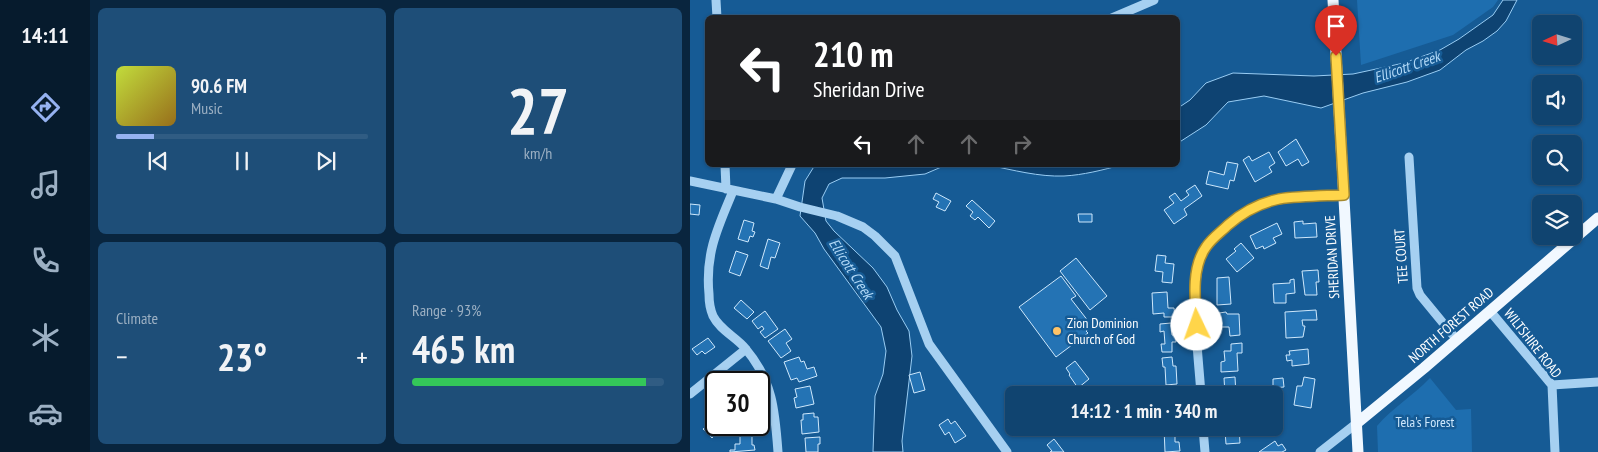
<!DOCTYPE html>
<html lang="en">
<head>
<meta charset="utf-8">
<style>
  :root { --surface:#104470; --page:#1e4e78; --text:#f1f3f6; --muted:#9cb0c3; --line:#305c83; --accent:#95b2f1 }
  body { margin:0; font-family:"PT Sans Narrow",sans-serif; background:var(--page); color:var(--text); height:100vh; display:flex; flex-direction:column; font-size:19px; white-space:nowrap }
  * { box-sizing:border-box; margin:0 }
  p { font-size:16px; color:var(--muted) }
  .icon { flex:none; width:28px; height:28px; fill:none; stroke:currentColor; stroke-width:2; stroke-linecap:round; stroke-linejoin:round }
  .map { position:relative; flex:1; overflow:hidden }
  .side { display:flex; flex-direction:column; gap:8px; padding:8px; background:#09253e; width:600px }
  .side>* { flex:none }
  .top-card { position:absolute; left:15px; top:15px; width:475px; height:152px; border-radius:8px; box-shadow:0 1px 4px #0004,0 0 0 1px var(--line); background:#202124; color:#fff; overflow:hidden }
  .needle { width:32px; rotate:266deg }
  .tools { position:absolute; left:842px; top:15px; display:grid; gap:10px }
  .tools a { display:grid; place-items:center; width:50px; height:50px; border-radius:8px; background:var(--surface); box-shadow:0 1px 4px #0004,0 0 0 1px var(--line); font-size:25px }
  .speed { position:absolute; left:15px; top:371px; display:flex; gap:10px; font-size:25px; font-weight:700; text-align:center }
  .speed>* { display:grid; place-content:center; width:65px; height:65px; border-radius:50%; background:var(--surface); box-shadow:0 1px 4px #0004,0 0 0 1px var(--line); line-height:1 }
  .speed .limit { border:2px solid #111; border-radius:8px; background:#fff; color:#111 }
  .pin { position:absolute; display:grid; place-items:center; width:42px; height:42px; color:#fff; margin:-51px -21px; border-radius:50% 50% 50% 0; rotate:-45deg; box-shadow:0 0 5px #0007 }
  .pin .icon { rotate:45deg }
  .me { position:absolute; width:55px; margin:-28px; rotate:357deg; stroke-linejoin:round; filter:drop-shadow(0 0 4px #0008) }
  .turn { display:flex; align-items:center; gap:18px; height:105px; padding:0 25px; font-size:22px }
  .turn .icon { width:65px; height:65px; stroke-width:2.5 }
  .turn b { display:block; font-size:35px; line-height:42px }
  .lanes { display:flex; align-items:center; height:48px; padding:0 25px; background:#0003; justify-content:center; gap:25px; direction:ltr }
  .lanes .off { opacity:.35 }
  .big { font-size:38px; font-weight:800; line-height:1.1 }
  .side .tile { flex:1; display:flex; flex-direction:column; justify-content:center; gap:8px; min-width:0; padding:0 18px; border-radius:8px; background:var(--page) }
  .side .dial { align-items:center; gap:0 }
  .dial b { font-size:65px; line-height:1 }
  .song { display:flex; align-items:center; gap:15px }
  .cover { width:60px; height:60px; border-radius:8px; background:linear-gradient(135deg,hsl(70 70% 55%),hsl(40 70% 35%)) }
  .played { height:5px; border-radius:2px; background:linear-gradient(90deg,var(--accent) 15%,var(--line) 15%) }
  .keys { display:flex; justify-content:space-around; direction:ltr }
  .heat { display:flex; justify-content:space-between; align-items:center; font-size:28px; direction:ltr }
  .charge { height:8px; border-radius:4px; background:linear-gradient(90deg,#34c759 93%,var(--line) 0) }
  .side .tiles { flex:1; display:grid; gap:8px; grid-template-columns:repeat(2,1fr) }
  .trip { position:absolute; left:315px; top:386px; width:278px; height:50px; border-radius:8px; background:var(--surface); box-shadow:0 1px 4px #0004,0 0 0 1px var(--line); font-weight:800; line-height:50px; text-align:center }
  main { display:flex; flex:1; min-height:0 }
  .tab-bar { display:flex; flex-direction:column; width:90px; justify-content:space-around; align-items:center; background:#061b2d; color:var(--muted) }
  .tab-bar .icon { width:35px; height:35px }
  .tab-bar .selected { color:var(--accent) }
  .tab-bar b { font-size:22px; color:var(--text) }
  .map>svg:first-child { display:block }
  .green { fill:#1e6eaf }
  .water { fill:#0e4372; stroke:#99cdf4 }
  .building { fill:#2473b4; stroke:#cee8fc }
  .lines { fill:none; stroke-linecap:round; stroke-linejoin:round }
  .minor { stroke:#a6d0f1; stroke-width:9 }
  .major { stroke:#f1f8ff; stroke-width:11 }
  .route-casing { stroke:#a68a30; stroke-width:12 }
  .route { stroke:#ffd54a; stroke-width:9 }
  .poi-dot { fill:#ffc367; stroke:#165b95; stroke-width:2 }
  .labels { text-anchor:middle; stroke-width:5; stroke-linejoin:round; paint-order:stroke }
  .street-label { font-size:14px; fill:#fff; stroke:#165b95 }
  .poi-label { font-size:14px; fill:#fff; stroke:#165b95; text-anchor:start }
  .park-label { font-size:14px; fill:#cee8fc; stroke:#165b95 }
  .water-label { font-size:15px; font-style:italic; fill:#b3daf8; stroke:#165b95 }
</style>
</head>
<body>
<main>
<nav class="tab-bar">
<b>14:11</b>
<svg class="icon selected" aria-label="directions" viewBox="0 0 24 24"><path d="M12 3l9 9-9 9-9-9zM9 14v-3h6M13 9l2 2-2 2"/></svg>
<svg class="icon" aria-label="music" viewBox="0 0 24 24"><path d="M9 18V5l10-2v13"/><circle cx="6" cy="18" r="3"/><circle cx="16" cy="16" r="3"/></svg>
<svg class="icon" aria-label="phone" viewBox="0 0 24 24"><path d="M5 4h4l2 5-3 2q2 4 5 5l2-3 5 2v4C11 20 4 13 5 4z"/></svg>
<svg class="icon" aria-label="climate" viewBox="0 0 24 24"><path d="M12 3v18M4 7l16 10M4 17L20 7"/></svg>
<svg class="icon" aria-label="car" viewBox="0 0 24 24"><path d="M5 17H2v-5l4-1 3-4h7l3 4 3 1v5h-3M9 17h6M6 11h13"/><circle cx="7" cy="17" r="2"/><circle cx="17" cy="17" r="2"/></svg>
</nav>
<section class="side">
<div class="tiles">
<div class="tile">
<div class="song"><i class="cover"></i><div><b>90.6 FM</b><p>Music</p></div></div>
<div class="played"></div>
<div class="keys"><svg class="icon" aria-label="previous" viewBox="0 0 24 24"><path d="M18 5L8 12l10 7zM5 5v14"/></svg><svg class="icon" aria-label="pause" viewBox="0 0 24 24"><path d="M8 5v14M16 5v14"/></svg><svg class="icon" aria-label="next" viewBox="0 0 24 24"><path d="M6 5l10 7-10 7zM19 5v14"/></svg></div>
</div>
<div class="tile dial"><b>27</b><p>km/h</p></div>
<div class="tile"><p>Climate</p>
<div class="heat"><a>−</a><b class="big">23°</b><a>+</a></div>
</div>
<div class="tile"><p>Range · 93%</p><b class="big">465 km</b><div class="charge"></div></div>
</div>
</section>
<div class="map">
<svg width="908" height="452" viewBox="0 0 908 452">
  <rect width="100%" height="100%" fill="#165b95"/>
  <!-- green -->
  <path class="green" d="M667,0h141l-5,7 -40,28 -92,30z
    M740,378l26,32 15,-1 1,43h-94l-1,-26c15,-18 36,-30 53,-48z"/>
  <!-- water -->
  <path class="water" d="M813,0h14l-11,21 -9,10 -14,10 -17,9 -26,20 -33,12 -44,11 -42,15 -57,-12 -36,6 -22,23 -28,18v-35l12,-8 16,-17 27,-10 81,3 39,-2 51,-11 36,-13 19,-11 34,-24z
    M125,165h131l-21,9 -40,4h-43l-13,6 -7,14 4,23 8,10 39,37 14,19 10,23 12,21 3,25 -10,85 1,11h-30l2,-56 8,-22 3,-23 -5,-24 -57,-78 -9,-16 -15,-17 5,-35z
    M298,165h133c-18,5 -38,10 -57,11 -25,1 -51,-6 -76,-11z"/>
  <!-- building -->
  <path class="building" d="M606,139l13,23 -7,4 -4,-7 -12,7 -8,-14z
    M579,152l6,11 -6,4 3,5 -17,10 -12,-22 6,-4 3,5z
    M537,162l11,2 -4,17 -4,-1 -2,9 -22,-5 3,-13 15,4z
    M505,185l7,11 -18,13 3,6 -13,9 -10,-14 10,-7 -5,-6 6,-4 6,8 8,-6 -3,-4z
    M246,193l15,8 -6,10 -9,-4 3,-5 -6,-3z
    M282,200l23,21 -6,7 -11,-11 -3,3 -5,-4 3,-4 -7,-6z
    M0,204l10,1 -1,10 -9,-1z
    M388,214h14v8h-13z
    M54,220l10,3 -2,8 3,1 -2,5 -3,-1 -2,6 -10,-3z
    M613,221v3l13,-1 1,14 -22,1 -1,-16z
    M587,223l5,11 -9,4 3,5 -12,6 -1,-3 -7,3 -6,-13z
    M78,239l12,4 -5,15 -4,-1 -3,12 -8,-3z
    M551,243l13,15 -17,14 -11,-13 10,-8 -2,-2z
    M46,251l12,4 -8,21 -11,-4z
    M467,255l9,1 -1,7 9,1 -2,19 -10,-1 1,-10 -8,-1z
    M386,258l31,38 -17,14 -30,-39z
    M628,270l1,12h-3l1,13h-12l-3,-24z
    M371,276l15,20 -5,3 21,27 -6,5 2,2 -32,24 -37,-50z
    M539,277l2,27 -14,1v-27z
    M604,279l1,14 -9,1v9h-12l-1,-19 17,-1v-3z
    M477,292l1,16h6l1,9h-11v-4l-11,1 -1,-21z
    M51,300l13,12 -7,7 -13,-11z
    M626,310l1,10h-15l1,6h2l-2,11 -17,1 -1,-26z
    M75,311l13,18 -13,9 -5,-6 4,-3 -2,-3 -4,3 -6,-8z
    M536,312l1,2h12l1,21 -10,1 -1,-9h-9l-1,-14z
    M481,323l1,12h4v7h-4v10h-10l-1,-8h4l-1,-13 -4,1v-8z
    M95,329l7,10 -6,4 5,8 -10,7 -13,-17z
    M18,338l7,9 -10,7 -3,-3 -5,4 -5,-6z
    M552,343v10h-5l1,18 -17,1v-10l4,-1 -1,-10h7v-7z
    M618,349l1,15 -17,2v-6l-5,1 -1,-6h4l-1,-4z
    M109,357l2,5 3,-1 3,8 7,-2 3,9 -18,6 -2,-4 -6,2 -7,-18z
    M482,357l1,9h3l1,18 -11,1 -1,-18h-2l-1,-9z
    M385,361l14,18 -11,9 -9,-13 1,-1 -4,-6z
    M230,372l5,18 -11,3 -5,-18z
    M545,377l1,18h-13l2,-1 -1,-16z
    M614,377l11,2 -4,29 -17,-3 3,-19h5z
    M593,378l1,9 -11,1v-9z
    M120,386l4,18 -18,4 -2,-10 3,-1 -2,-8z
    M124,413v4h4l1,15 -17,2 -1,-14h2v-6z
    M258,419l3,5 4,-3 11,15 -11,7 -6,-11 -4,3 -6,-10z
    M26,420v5h5l2,2 -11,11 -9,-9 7,-6 2,1z
    M47,425h14l1,4 -14,2z
    M474,428h11v14h4l1,9 -15,1z
    M538,428h11l1,15 -14,1 -1,-13h3z
    M62,435v10h2l1,5 -25,2v-2h5v-6h5v-8z
    M130,437v7h-2v8h-12l-1,-14z
    M364,439l10,13h-14l2,-1 -5,-6z
    M585,441l3,5 4,-2 4,6 -4,2h-23z"/>
  <g class="lines">
    <!-- minor -->
    <path class="minor" d="M26,0l1,18
      M422,18l42,-18
      M719,157l8,131 3,7 37,45
      M35,165l1,24
      M0,181l86,18 24,8 37,9 26,11 12,9 20,20 34,88 78,108
      M43,191c-15,36 -28,62 -24,103 0,7 1,15 4,22 7,14 23,21 32,32 28,33 30,63 33,104
      M86,199l16,-34
      M800,311l62,74 3,67
      M862,385l46,-3
      M0,394l56,-45
      M511,395c-2,-36 -13,-112 2,-143 5,-10 15,-18 23,-25 12,-11 26,-20 42,-25 24,-7 51,-6 76,-7
      M513,428l2,24
      M630,452l37,-29"/>
    <!-- major -->
    <path class="major" d="M643,0l25,452
      M667,423l67,-55 174,-150"/>
  </g>
  <g class="lines">
    <defs>
      <path id="route" d="M507,325c-2,-25 -6,-57 9,-78 6,-9 15,-15 22,-22 15,-13 32,-22 51,-26 21,-3 43,-3 65,-4l-8,-139"/>
    </defs>
    <!-- route casing -->
    <use href="#route" class="route-casing"/>
    <!-- route -->
    <use href="#route" class="route"/>
  </g>
  <!-- markers -->
  <circle class="poi-dot" cx="367" cy="331" r="5"/>
  <g class="labels">
    <!-- street labels -->
    <g class="street-label">
      <text transform="translate(711 256) rotate(-94)" y="5">TEE COURT</text>
      <text transform="translate(642 257) rotate(-93)" y="5">SHERIDAN DRIVE</text>
      <text transform="translate(761 325) rotate(-41)" y="5">NORTH FOREST ROAD</text>
      <text transform="translate(843 343) rotate(52)" y="5">WILTSHIRE ROAD</text>
    </g>
    <!-- poi labels -->
    <g class="poi-label">
      <text x="377" y="328">Zion Dominion<tspan x="377" dy="16">Church of God</tspan></text>
    </g>
    <!-- park labels -->
    <g class="park-label">
      <text x="735" y="427">Tela's Forest</text>
    </g>
    <!-- water labels -->
    <g class="water-label">
      <text transform="translate(717 67) rotate(-19)" y="5">Ellicott Creek</text>
      <text transform="translate(161 269) rotate(57)" y="5">Ellicott Creek</text>
    </g>
  </g>
</svg>
<div class="tools">
<a><svg class="needle" viewBox="-14 -14 28 28"><path d="M0-13l5 13h-10z" fill="#e53935"/><path d="M0 13l5-13h-10z" fill="#9cb0c3"/></svg></a>
<a><svg class="icon" aria-label="sound" viewBox="0 0 24 24"><path d="M4 9h4l5-4v14l-5-4H4zM17 9q2 3 0 6"/></svg></a>
<a><svg class="icon" aria-label="search" viewBox="0 0 24 24"><circle cx="10" cy="10" r="6"/><path d="M15 15l6 6"/></svg></a>
<a><svg class="icon" aria-label="layers" viewBox="0 0 24 24"><path d="M12 4l9 5-9 5-9-5zM3 14l9 5 9-5"/></svg></a>
</div>
<div class="speed"><div class="limit">30</div></div>
<div class="pin" style="left:646px;top:56px;background:#d93025"><svg class="icon" aria-label="arrive" viewBox="0 0 24 24"><path d="M6 21V4h12l-3 4 3 4H6"/></svg></div>
<svg class="me" style="left:507px;top:325px" viewBox="-20 -20 40 40"><circle r="19" fill="#fff"/><path d="M0-13L10 11 0 6-10 11z" fill="#ffd54a"/></svg>
<div class="trip">14:12 · 1 min · 340 m</div>
<div class="top-card">
<div class="turn"><svg class="icon" aria-label="left" viewBox="0 0 24 24"><path d="M17 20v-9H6M10 6l-5 5 5 5"/></svg><div><b>210 m</b>Sheridan Drive</div></div>
<div class="lanes"><svg class="icon" aria-label="left" viewBox="0 0 24 24"><path d="M17 20v-9H6M10 6l-5 5 5 5"/></svg><svg class="icon off" aria-label="ahead" viewBox="0 0 24 24"><path d="M12 20V5M6 11l6-6 6 6"/></svg><svg class="icon off" aria-label="ahead" viewBox="0 0 24 24"><path d="M12 20V5M6 11l6-6 6 6"/></svg><svg class="icon off" aria-label="right" viewBox="0 0 24 24"><path d="M7 20v-9h11M14 6l5 5-5 5"/></svg></div>
</div>
</div>
</main>
</body>
</html>
